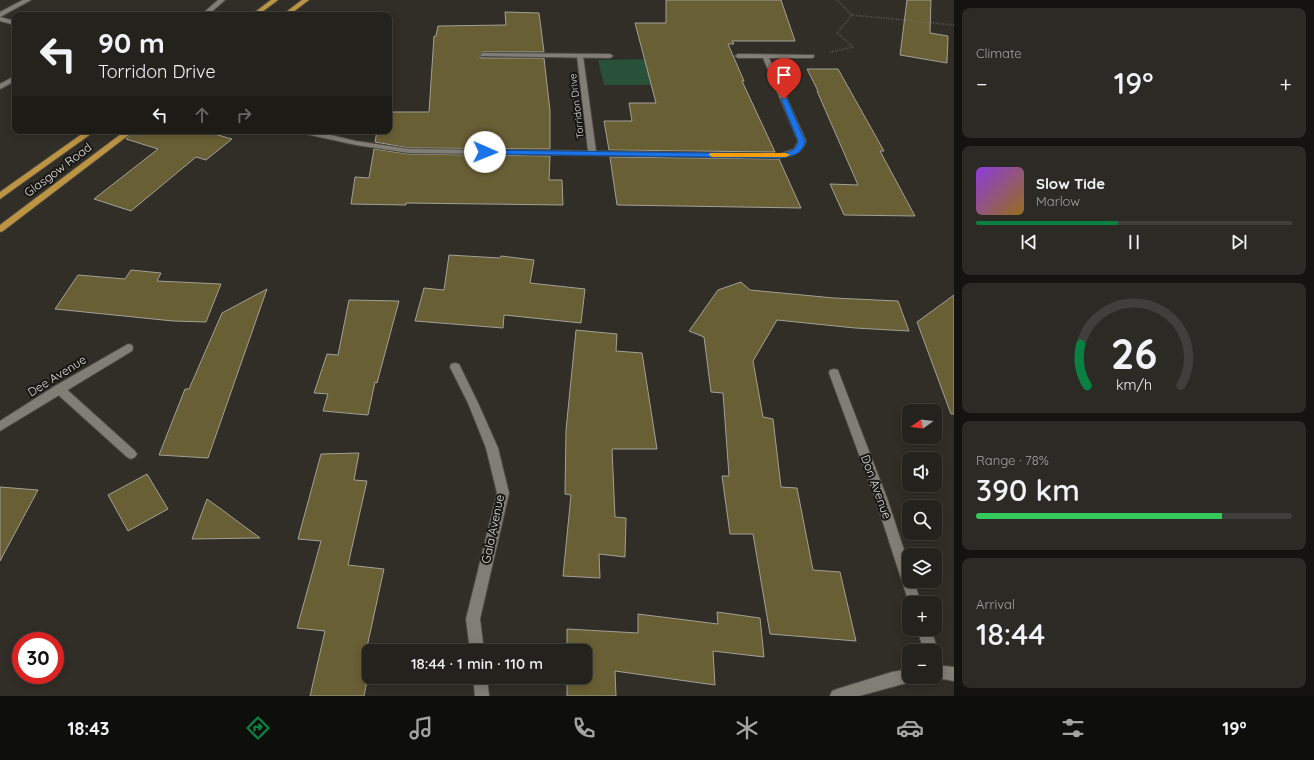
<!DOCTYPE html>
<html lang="en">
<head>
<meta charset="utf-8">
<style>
  :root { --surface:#24221c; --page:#2c2a25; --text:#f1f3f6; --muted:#a3a4a3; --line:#413f3b; --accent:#0b8043 }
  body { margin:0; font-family:Quicksand,sans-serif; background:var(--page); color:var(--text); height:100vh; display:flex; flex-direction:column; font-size:15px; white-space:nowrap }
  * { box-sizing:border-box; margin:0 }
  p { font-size:13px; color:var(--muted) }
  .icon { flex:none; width:22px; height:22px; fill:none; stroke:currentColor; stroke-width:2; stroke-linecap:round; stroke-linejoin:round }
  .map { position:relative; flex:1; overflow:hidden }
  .details { display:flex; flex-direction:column; gap:8px; padding:8px; background:#14130f; width:360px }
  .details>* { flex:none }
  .hud { position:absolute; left:12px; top:12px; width:380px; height:122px; border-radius:8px; box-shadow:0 2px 10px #0003,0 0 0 1px var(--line); background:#24221c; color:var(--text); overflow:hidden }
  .needle { width:26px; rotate:256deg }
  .buttons { position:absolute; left:902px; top:404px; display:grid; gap:8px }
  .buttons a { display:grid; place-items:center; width:40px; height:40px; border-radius:8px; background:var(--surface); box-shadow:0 2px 10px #0003,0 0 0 1px var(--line); font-size:20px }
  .speed { position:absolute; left:12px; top:632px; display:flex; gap:8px; font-size:20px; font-weight:700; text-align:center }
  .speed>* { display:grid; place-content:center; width:52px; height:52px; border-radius:50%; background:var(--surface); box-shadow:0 2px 10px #0003,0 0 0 1px var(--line); line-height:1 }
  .speed .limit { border:6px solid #d22; background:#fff; color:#111 }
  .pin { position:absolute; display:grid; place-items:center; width:34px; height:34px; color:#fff; margin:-41px -17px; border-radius:50% 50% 50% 0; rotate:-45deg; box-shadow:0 0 4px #0007 }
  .pin .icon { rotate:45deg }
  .me { position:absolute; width:44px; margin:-22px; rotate:91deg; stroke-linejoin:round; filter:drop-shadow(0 0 3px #0008) }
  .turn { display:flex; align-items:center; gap:14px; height:84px; padding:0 20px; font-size:18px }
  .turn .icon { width:52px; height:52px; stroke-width:2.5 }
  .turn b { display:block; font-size:28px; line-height:34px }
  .lanes { display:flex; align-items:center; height:38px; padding:0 20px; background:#0003; justify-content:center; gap:20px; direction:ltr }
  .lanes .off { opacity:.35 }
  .big { font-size:30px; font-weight:600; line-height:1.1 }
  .details .tile { flex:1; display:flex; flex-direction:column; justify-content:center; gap:6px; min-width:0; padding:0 14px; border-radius:8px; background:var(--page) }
  .details .dial { align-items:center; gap:0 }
  .dial svg { height:104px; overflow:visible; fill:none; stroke:var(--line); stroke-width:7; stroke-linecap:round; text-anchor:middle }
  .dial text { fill:var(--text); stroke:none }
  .song { display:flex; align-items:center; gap:12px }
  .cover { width:48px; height:48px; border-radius:6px; background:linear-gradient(135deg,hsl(270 70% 55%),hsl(40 70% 35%)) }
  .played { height:4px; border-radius:2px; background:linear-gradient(90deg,var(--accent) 45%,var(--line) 45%) }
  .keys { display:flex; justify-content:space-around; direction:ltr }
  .heat { display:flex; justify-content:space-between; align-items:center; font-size:22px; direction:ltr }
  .charge { height:6px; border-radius:3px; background:linear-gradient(90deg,#34c759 78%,var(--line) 0) }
  .trip { position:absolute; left:362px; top:644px; width:230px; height:40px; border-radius:8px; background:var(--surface); box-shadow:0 2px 10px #0003,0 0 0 1px var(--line); font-weight:600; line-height:40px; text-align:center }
  .dock { display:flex; height:64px; justify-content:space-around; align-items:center; background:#0e0e0b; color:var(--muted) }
  .dock .icon { width:28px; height:28px }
  .dock .active { color:var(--accent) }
  .dock b { font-size:18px; color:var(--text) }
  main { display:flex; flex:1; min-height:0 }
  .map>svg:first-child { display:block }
  .green { fill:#29513a }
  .building { fill:#695f35; stroke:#a2a097 }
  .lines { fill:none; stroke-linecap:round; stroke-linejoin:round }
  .service-casing { stroke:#4c4a44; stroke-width:2 }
  .minor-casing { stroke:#4c4a44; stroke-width:2 }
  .primary-casing { stroke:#4c4a44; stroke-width:2 }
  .path { stroke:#78766f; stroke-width:2; stroke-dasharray:0.5 2; stroke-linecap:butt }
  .service { fill:#807e75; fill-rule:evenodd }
  .minor { fill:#807e75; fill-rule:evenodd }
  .primary { fill:#bd9542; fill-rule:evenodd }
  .route { fill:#1a73e8; stroke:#114b97 }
  .slow { fill:#f59e0b }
  .labels { text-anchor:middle; stroke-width:4; stroke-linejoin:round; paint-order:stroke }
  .far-street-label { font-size:10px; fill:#e1dfda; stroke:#171613 }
  .street-label { font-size:12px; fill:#e1dfda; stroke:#171613 }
</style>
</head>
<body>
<main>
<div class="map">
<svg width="954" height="696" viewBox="0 0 954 696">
  <rect width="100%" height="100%" fill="#302e26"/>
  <!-- green -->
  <path class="green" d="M652,59l9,26h-57l-6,-25z"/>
  <!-- building -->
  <path class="building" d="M666,0h115l14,41h-63l2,3h-6l16,37h-2l33,71 -166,-2 -5,-29h28l-3,-18h27l-21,-80h31z
    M907,0h24l-1,33 18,3 -1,27 -47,-8z
    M505,12l34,1 5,39h-61l-4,3 2,3h63l6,53v38l-141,-1 -34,-6 2,-11h12v-19h40l5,-76h2l2,-10 68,-1z
    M807,69h31l46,82h-4l35,65 -71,-1 -14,-31 28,1 -41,-94h1z
    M135,131h69l28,8 -26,21 -10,-3 -65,54 -37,-12 64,-50 -32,-10z
    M374,149l35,5 141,2 -1,24h13l1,25 -157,-2v2l-55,-1 4,-27 14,1z
    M610,157l169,2 22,49 -184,-3z
    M449,255l51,3 1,-2 33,4 -4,23 55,6 -4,34 -77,-8 -1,13 -88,-7 9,-33 20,2z
    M131,270l30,3 -4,8 64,3 -15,38 -33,-1 -118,-12 23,-34 47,4z
    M741,282l9,8 84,8 64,3 11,30 -54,-3 -78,-8 -24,41 10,56 10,2 8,68 16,1 16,82 27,2 16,69 -86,-7 -17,-100h-23l-8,-58h7l-6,-83 -12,-1 -7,-55 -15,-6 29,-41z
    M267,289l-59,169 -49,-3 26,-66h4l33,-76z
    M954,295v119h-3l-34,-92z
    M349,300l50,1 -22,82 -2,-1 -7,33 -45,-4 5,-17 -14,-1 13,-39 11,1z
    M576,330l41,4 -1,17 26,2 15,96h-45l3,68 11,1 -1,39 -26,-3 1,24 -37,-2 8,-81 -6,-1 1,-64z
    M359,453l-5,27 13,1 -19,84 36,4 -22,101 7,1 -5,25h-54l15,-65 -28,-3 24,-87 -23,-2 23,-85z
    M147,474l21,35 -40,22 -20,-36z
    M0,487l38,3 -38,71z
    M207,499l14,10 39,29 -68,1z
    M717,612l43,6 4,39 -51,-6 2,34 -100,-14 1,25h-49v-19h18v-26h-18v-22l71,4v-19l80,10z"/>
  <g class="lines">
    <defs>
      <path id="service" d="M483,53l127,1 3,2 -3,2 -129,-2 -1,-1z
        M59,385l4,1 72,65 2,3 -2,3 -4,2 -4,-2 -72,-65 -1,-3 1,-3z"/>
      <path id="minor" d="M23,0h8l-31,17v-5z
        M218,0h7l-17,15h-7z
        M0,17l15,4v4l-15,-4z
        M580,54l3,2 13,95 184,3 14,-5 4,-8 -35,-83h-25l-3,-2 3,-2 76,1v2l-2,1h-43l37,83c-4,13 -14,15 -26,17l-371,-5 -53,-8 -55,-12 -1,-2h14l42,10 53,8 179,2 -11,-95z
        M15,76v5l-15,8v-5z
        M128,344l4,1 1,3 -1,3 -132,80v-10l55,-35z
        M455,363l4,1 19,39 20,45 11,45 -29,126 4,32h-14l-4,-32 31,-126 -11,-45 -18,-45 -18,-36 1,-3z
        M834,369l4,1 1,3 48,125 22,67v16h5l7,22h-12l-34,-105 -46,-125 1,-3z
        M917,629h14l7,22 -2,5 -1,-5h-11z
        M935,665l19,2v14l-23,-4h4z
        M909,669v8h6l-1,4 -55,15h-29l2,-5 5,-2 55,-17z
        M473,677h14l2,19h-14z"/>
      <path id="primary" d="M271,0h7l-20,15h-7z
        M302,0h7l-20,15h-7z
        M86,131h9l-95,68v-7z
        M125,131h9l-131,100 -3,1v-7z"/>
    </defs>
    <!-- service casing -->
    <use href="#service" class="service-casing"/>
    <!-- minor casing -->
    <use href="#minor" class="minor-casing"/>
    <!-- primary casing -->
    <use href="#primary" class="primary-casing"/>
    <!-- path -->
    <path class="path" d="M837,0l15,15
      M830,52l23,-5 -16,-14 15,-18 102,10"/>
    <!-- service -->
    <use href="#service" class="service"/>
    <!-- minor -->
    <use href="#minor" class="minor"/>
    <!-- primary -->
    <use href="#primary" class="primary"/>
  </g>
  <!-- route -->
  <path class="route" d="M784,97l3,2 18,42c-2,13 -12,15 -25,17l-295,-4 -3,-2 3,-2 295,4c10,-2 16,-3 18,-13l-17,-42z"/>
  <!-- slow -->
  <path class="slow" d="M710,153h76l4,2 -4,2h-74l-3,-2z"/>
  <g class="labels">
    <!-- far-street labels -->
    <g class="far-street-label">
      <text transform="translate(576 106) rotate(-97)" y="4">Torridon Drive</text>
    </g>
    <!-- street labels -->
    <g class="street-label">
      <text transform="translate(58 170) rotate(-37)" y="4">Glasgow Road</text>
      <text transform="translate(57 376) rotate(-32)" y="4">Dee Avenue</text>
      <text transform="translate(876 487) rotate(70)" y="4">Don Avenue</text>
      <text transform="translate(493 529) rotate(-78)" y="4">Gala Avenue</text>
    </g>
  </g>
</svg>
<div class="buttons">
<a><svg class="needle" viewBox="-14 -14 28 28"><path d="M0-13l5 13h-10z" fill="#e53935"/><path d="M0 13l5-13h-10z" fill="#a3a4a3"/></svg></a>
<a><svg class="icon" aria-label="sound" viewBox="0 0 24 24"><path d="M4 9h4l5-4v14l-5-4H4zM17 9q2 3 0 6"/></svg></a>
<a><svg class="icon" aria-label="search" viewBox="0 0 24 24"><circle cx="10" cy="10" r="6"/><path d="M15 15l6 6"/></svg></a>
<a><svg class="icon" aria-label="layers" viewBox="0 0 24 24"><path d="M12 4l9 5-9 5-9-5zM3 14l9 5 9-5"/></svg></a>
<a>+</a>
<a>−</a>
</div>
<div class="speed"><div class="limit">30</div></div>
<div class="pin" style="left:784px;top:99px;background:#d93025"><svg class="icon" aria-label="arrive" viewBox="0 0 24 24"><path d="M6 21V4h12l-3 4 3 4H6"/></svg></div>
<svg class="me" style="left:485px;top:152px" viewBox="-20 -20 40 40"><circle r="19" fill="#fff"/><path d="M0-13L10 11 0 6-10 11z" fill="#1a73e8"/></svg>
<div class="trip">18:44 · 1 min · 110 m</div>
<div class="hud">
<div class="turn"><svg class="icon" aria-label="left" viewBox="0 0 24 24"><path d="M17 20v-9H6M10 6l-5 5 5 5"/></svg><div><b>90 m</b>Torridon Drive</div></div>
<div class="lanes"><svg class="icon" aria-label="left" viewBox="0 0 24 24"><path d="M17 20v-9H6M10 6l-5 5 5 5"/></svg><svg class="icon off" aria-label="ahead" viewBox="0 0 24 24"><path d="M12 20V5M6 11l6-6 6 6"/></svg><svg class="icon off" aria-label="right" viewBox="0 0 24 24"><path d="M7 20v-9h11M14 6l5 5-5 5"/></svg></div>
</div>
</div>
<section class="details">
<div class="tile"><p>Climate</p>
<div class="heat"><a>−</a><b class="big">19°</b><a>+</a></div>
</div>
<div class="tile">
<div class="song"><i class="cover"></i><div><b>Slow Tide</b><p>Marlow</p></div></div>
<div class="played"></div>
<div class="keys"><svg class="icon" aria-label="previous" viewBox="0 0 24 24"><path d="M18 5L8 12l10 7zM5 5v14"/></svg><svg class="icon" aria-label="pause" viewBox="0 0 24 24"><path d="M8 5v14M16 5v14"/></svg><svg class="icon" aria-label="next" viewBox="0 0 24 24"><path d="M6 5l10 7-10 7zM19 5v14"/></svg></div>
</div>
<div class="tile dial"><svg viewBox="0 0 100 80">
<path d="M14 69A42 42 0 1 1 86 69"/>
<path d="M14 69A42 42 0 0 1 9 37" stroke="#0b8043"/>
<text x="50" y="56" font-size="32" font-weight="700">26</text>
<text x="50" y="72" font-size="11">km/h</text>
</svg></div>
<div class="tile"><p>Range · 78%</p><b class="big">390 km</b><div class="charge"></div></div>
<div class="tile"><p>Arrival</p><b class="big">18:44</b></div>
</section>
</main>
<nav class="dock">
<b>18:43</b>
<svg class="icon active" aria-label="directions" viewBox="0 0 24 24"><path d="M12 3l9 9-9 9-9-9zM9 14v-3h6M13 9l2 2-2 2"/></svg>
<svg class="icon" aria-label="music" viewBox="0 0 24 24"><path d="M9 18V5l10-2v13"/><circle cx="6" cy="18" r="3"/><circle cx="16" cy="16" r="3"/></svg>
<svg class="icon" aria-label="phone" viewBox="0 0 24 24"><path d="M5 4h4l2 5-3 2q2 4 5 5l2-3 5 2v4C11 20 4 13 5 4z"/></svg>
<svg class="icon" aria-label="climate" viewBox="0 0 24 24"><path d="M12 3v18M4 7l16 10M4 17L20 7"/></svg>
<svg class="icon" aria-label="car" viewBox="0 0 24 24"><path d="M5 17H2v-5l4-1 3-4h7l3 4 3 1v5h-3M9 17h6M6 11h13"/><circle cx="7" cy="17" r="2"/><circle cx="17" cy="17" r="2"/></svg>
<svg class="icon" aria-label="filters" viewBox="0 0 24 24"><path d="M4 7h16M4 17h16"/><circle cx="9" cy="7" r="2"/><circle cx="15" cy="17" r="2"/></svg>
<b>19°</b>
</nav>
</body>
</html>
